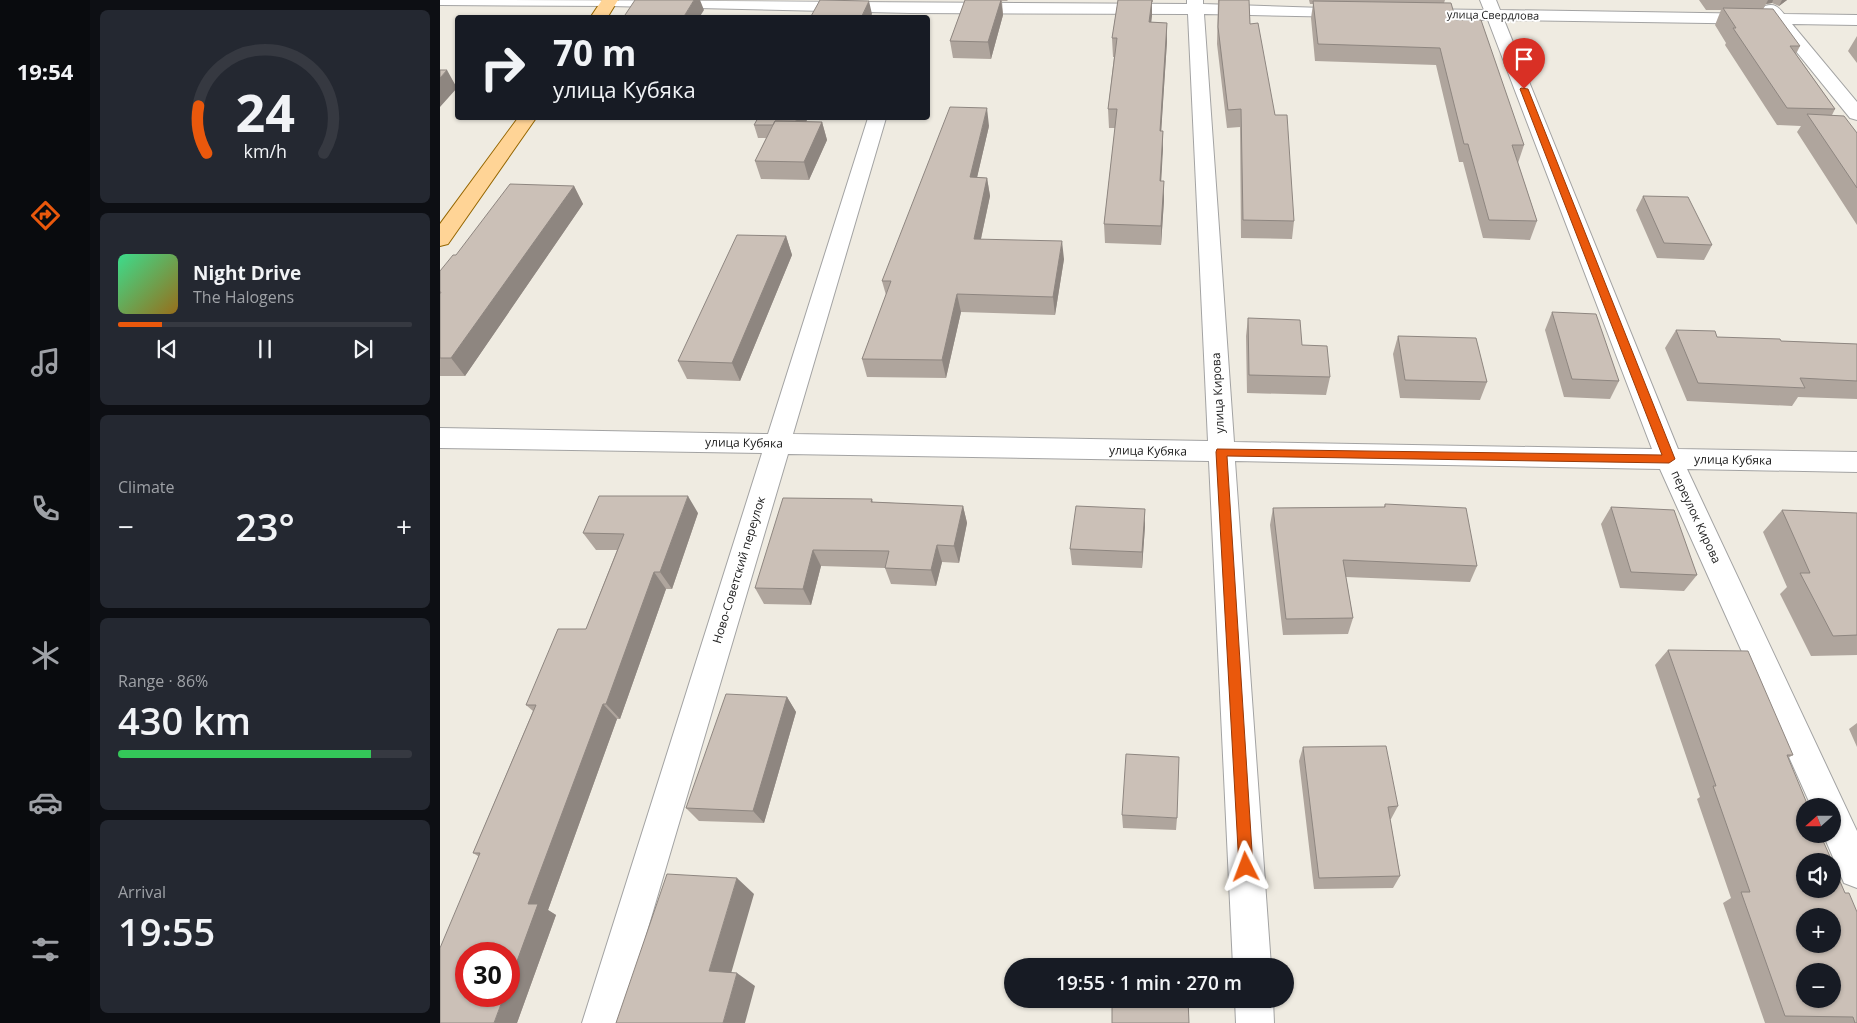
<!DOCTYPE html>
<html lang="en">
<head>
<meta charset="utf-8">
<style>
  :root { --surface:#171b24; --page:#242831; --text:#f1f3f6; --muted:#9ea1a6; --line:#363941; --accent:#ea580c }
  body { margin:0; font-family:"Open Sans",sans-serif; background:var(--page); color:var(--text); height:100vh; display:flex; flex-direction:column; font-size:19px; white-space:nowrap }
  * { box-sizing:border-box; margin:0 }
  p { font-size:16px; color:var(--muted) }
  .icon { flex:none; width:28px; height:28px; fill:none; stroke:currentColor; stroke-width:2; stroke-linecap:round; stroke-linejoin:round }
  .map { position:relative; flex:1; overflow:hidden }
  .panel { display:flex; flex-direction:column; gap:10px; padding:10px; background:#0d0f14; width:350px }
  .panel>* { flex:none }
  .banner { position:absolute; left:15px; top:15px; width:475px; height:105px; border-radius:5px; box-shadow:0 1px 4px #0004; background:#171b24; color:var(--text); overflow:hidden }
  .needle { width:32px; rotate:249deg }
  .tools { position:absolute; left:1356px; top:798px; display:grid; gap:10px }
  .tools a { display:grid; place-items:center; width:45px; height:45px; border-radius:50%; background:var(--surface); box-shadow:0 1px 4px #0004; font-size:25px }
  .speed { position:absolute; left:15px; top:942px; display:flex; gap:10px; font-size:25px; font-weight:700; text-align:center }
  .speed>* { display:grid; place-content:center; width:65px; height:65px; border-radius:50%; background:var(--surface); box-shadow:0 1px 4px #0004; line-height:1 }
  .speed .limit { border:8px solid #d22; background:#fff; color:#111 }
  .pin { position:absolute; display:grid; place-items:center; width:42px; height:42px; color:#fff; margin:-51px -21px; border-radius:50% 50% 50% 0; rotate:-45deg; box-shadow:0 0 5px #0007 }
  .pin .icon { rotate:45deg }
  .me { position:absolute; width:55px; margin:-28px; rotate:357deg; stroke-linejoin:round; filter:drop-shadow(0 0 4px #0008) }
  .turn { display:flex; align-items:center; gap:18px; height:105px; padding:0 15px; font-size:22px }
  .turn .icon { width:65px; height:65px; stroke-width:2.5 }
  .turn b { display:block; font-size:35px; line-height:42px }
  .big { font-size:38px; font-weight:600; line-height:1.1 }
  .panel .widget { flex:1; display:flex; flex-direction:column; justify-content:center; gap:8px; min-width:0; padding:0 18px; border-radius:8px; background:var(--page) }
  .panel .dial { align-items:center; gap:0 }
  .dial svg { height:130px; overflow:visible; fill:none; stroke:var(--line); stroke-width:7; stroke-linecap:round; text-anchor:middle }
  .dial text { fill:var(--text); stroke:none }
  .song { display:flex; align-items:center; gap:15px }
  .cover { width:60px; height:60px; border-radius:8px; background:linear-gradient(135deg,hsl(150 70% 55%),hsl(40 70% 35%)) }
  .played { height:5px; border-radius:2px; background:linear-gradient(90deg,var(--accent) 15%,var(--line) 15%) }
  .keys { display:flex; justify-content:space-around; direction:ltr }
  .heat { display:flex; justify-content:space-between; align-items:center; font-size:28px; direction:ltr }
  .charge { height:8px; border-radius:4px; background:linear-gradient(90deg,#34c759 86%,var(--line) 0) }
  .trip { position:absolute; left:564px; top:958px; width:290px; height:50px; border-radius:25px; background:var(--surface); box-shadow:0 1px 4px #0004; font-weight:600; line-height:50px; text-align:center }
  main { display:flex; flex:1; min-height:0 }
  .tab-bar { display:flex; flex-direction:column; width:90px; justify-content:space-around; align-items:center; background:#090b0e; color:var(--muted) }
  .tab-bar .icon { width:35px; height:35px }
  .tab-bar .on { color:var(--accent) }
  .tab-bar b { font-size:22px; color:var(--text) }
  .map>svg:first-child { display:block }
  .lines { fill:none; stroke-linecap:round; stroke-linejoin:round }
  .minor-casing { stroke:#a3a3a3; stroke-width:2 }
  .major-casing { stroke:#956600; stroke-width:2 }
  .minor { fill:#fff; fill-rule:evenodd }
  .major { fill:#ffd496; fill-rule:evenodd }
  .wall { fill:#afa59d }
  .shaded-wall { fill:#8e8680 }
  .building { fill:#cbc0b7; stroke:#8e8680; fill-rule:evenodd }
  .route { fill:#ea580c; stroke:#983908 }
  .labels { text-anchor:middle; stroke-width:4; stroke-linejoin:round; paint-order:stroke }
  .far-street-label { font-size:11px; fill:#1c1c1c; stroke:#fff }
  .street-label { font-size:12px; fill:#1c1c1c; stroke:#fff }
</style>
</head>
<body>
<main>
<nav class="tab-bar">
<b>19:54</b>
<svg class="icon on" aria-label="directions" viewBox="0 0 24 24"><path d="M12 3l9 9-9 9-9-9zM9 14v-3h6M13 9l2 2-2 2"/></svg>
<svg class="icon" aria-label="music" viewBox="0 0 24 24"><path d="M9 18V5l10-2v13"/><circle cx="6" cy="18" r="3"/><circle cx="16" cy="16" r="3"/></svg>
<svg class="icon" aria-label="phone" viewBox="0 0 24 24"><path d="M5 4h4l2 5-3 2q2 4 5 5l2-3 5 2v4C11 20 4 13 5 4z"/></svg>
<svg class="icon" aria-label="climate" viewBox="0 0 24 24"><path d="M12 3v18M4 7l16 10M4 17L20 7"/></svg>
<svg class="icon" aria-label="car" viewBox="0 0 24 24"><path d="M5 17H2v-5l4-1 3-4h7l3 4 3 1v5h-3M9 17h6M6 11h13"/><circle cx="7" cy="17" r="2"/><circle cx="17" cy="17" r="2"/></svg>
<svg class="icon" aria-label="filters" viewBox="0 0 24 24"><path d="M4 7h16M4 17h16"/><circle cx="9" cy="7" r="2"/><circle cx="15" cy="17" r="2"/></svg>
</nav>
<section class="panel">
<div class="widget dial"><svg viewBox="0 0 100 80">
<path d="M14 69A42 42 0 1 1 86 69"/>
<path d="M14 69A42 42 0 0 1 9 40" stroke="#ea580c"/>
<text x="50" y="56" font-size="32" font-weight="700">24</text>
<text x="50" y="72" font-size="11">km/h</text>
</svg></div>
<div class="widget">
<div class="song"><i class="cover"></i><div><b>Night Drive</b><p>The Halogens</p></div></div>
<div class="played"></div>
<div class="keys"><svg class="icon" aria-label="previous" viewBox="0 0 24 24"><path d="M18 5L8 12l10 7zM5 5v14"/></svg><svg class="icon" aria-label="pause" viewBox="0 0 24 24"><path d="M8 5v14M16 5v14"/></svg><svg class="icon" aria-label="next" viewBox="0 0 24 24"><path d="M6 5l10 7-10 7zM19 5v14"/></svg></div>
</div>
<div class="widget"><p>Climate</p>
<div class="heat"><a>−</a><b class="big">23°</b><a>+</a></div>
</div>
<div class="widget"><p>Range · 86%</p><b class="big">430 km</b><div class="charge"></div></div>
<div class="widget"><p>Arrival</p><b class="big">19:55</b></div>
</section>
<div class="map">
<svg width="1417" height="1023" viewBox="0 0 1417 1023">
  <rect width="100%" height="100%" fill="#efebe1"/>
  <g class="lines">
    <defs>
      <path id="minor" d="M0,0c249,0 498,3 747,4v-4h16v4l151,5 2,3 -2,3 -6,2 -144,-3 30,428 418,7 -164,-429 -72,-1 -6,-1 -2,-4 2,-4 6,-1 68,1 -4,-10h16l4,10 266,4 -3,-5 2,-3c10,-3 13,1 19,8l73,1v10l-65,-1 65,78v18l-7,-2 -76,-94 -270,-4 174,429 179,3v20l-170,-3 170,362v57l-13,-5 -21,-49h9v-28h-21l-151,-337 -425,-8 36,505h-38l-24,-505 -421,-7 -168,569h-38l180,-570 -322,-5v-20l328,6 100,-316h18l-93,316 415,7 -20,-427 -278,-1 -300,-7 -170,-1z
        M795,999h38l1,24h-38z"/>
      <path id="major" d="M162,0h16l-11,18h-17z
        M78,118h18l-88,126 -8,2v-22z"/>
    </defs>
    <!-- minor casing -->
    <use href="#minor" class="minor-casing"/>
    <!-- major casing -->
    <use href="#major" class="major-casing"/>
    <!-- minor -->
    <use href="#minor" class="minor"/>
    <!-- major -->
    <use href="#major" class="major"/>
  </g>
  <!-- wall -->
  <path class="wall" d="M525,0h43l-1,1h-5l1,14 -12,44 -38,-1 -3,-17z
    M678,0h35v2h-1l-1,20 16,1v18l-6,90h2l-2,50 3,19 -3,45 -56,-2 -1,-19 11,-96h-6l-1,-19 6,-52h-1l-1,-19z
    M778,0h31l1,24 44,197 -2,18 -51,-1 -1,-111 -13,1 -10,-84z
    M869,0h136l-1,3 12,17 68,125 -6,18 19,58 -7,19 -47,-2 -20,-76h-4l-23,-97 -121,-4 -4,-43 2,-14h-3z
    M1259,0h88l-8,6 -7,-3 -6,1 -3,5 37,37 -4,8 39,55 -3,6 25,18v92l-60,-93 4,-6 -24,-1 -52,-80 1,-2 -11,-18 6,-15h-15z
    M1417,36v27l-9,-12z
    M366,122h16l5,18 -18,40 -48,-1 -6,-18 11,-23h-8l-4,-13z
    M549,126l-12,51 10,1 3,18 -9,43 83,20 -9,56 -94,-3 -15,66 -79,-1 -5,-18 24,-64 -4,-14z
    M134,186l9,18 -118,172h-25v-105z
    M1203,196l69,49 -8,15 -47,-2 -21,-48z
    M346,236l6,19 -52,126 -53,-2 -9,-18z
    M1112,312l67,69 -9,18 -46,-2 -19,-67z
    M808,318l54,27 28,32 -4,18 -79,-2 -1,-57z
    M1236,330l41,7 64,4 76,3v55l-59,-2 -6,9 -105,-5 -22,-53z
    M958,336l89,46 -7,18 -80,-2 -7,-44z
    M432,499l1,3 90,4 4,17 -8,40 -17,-1 -6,24 -45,-2 -6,-16 -64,-2 -10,39 -47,-1 -9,-16z
    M945,504l92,62 -7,16 -124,-5 7,41 -5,16 -65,1 -13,-110 3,-17 111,-1z
    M1171,507l86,68 -13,16 -64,-3 -19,-64z
    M1342,510l75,3v142l-46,1 -31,-62 7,-7 -24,-55z
    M258,513l-26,76h-6l-46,130h-3l-69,191 8,5 -39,108 -39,-167 -5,-3 60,-142 -7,-6 60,-76 31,-79h-21l-13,-17z
    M705,526l-3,42 -70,-3 -2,-16z
    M1228,650l125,105 -5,3 69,265h-92l-42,-120 8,-5 -34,-99 3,-2 -45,-132z
    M347,697l9,15 -32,111 -65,-2 -13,-13z
    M1417,723v24l-8,-18z
    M863,747l95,59 -7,13h-1l10,57 -7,12 -79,1 -15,-128z
    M682,815l55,3 -1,12 -53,-2z"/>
  <!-- shaded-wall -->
  <path class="shaded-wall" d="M254,0h6l4,10 -5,8h-16z
    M561,0l2,15 -12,44 -3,-17z
    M712,0v16l-3,25v-19z
    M1328,0h5l-1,3 -6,1z
    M1342,0h5l-8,6z
    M429,1l3,13 -2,4h-9z
    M727,23v18l-7,109v-19z
    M7,70l10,18 -17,19v-29z
    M547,108l2,18 -16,69 -3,-18z
    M357,118h11l-10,21 -4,-13z
    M382,122l5,18 -18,40 -5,-18z
    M723,131v19l-3,50v-19z
    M547,178l3,18 -13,61 -3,-18z
    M724,181v19l-3,45v-19z
    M134,186l9,18 -118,172 -14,-18z
    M346,236l6,19 -52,126 -8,-18z
    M622,241l2,18 -9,56 -2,-18z
    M517,294l4,18 -15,66 -4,-18z
    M248,496l10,17 -26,76 -12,-17z
    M523,506l4,17 -8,40 -5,-17z
    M705,509v17l-3,42v-16z
    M497,545l5,17 -6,24 -5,-16z
    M373,550l8,16 -10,39 -8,-16z
    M214,572l12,17 -46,130 -14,-15z
    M347,697l9,15 -32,111 -11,-12z
    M163,704l14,15 -69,191 8,5 -39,108h-23l10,-27h5v-13l19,-79z
    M297,878l17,16 -26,90 -19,-13z
    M297,973l18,13 -10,37h-22z"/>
  <!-- building -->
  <path class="building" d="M195,0h59l-11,18h-60z
    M380,0l49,1 -8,17h-51z
    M525,0h36l-13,42 -38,-1z
    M678,0h34l-3,22 18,1 -7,108h3l-3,50h4l-3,45 -57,-2 13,-115h-9l9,-71h-5z
    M779,0h30l1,24 8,-1 17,92h12l7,106 -51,-1 -2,-111 -13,1 -10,-83z
    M873,1l138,2 5,17h25l43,125h-12l25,76 -48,-1 -21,-76h-4l-24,-96 -122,-4z
    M1283,8l50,1 27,37h-10l45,63 -48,-1 -54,-80h3z
    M0,70h7l-7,8z
    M510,107l37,1 -17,69 17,1 -13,61 88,2 -9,56 -96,-3 -15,66 -80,-1 29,-78h-9z
    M1367,114l37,2 13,17v55z
    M318,118h39l-1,3h-21l-2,4h-19z
    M335,121l47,1 -18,40 -49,-1z
    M70,184l64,2 -123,172h-11v-64l1,-2h-1v-21l13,-16h3z
    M1203,196l45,1 24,48 -48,-2z
    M297,235l49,1 -54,127 -54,-2z
    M1112,312l44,2 23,67 -47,-2z
    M808,318l52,2 2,25 25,1 3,31 -81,-2z
    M1236,330l39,1 2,6 63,2 1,2 76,3v37l-57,-3 5,10 -107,-5z
    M958,336l78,2 11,44 -82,-2z
    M159,496h89l-28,76h-6l-48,132h-3l-75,200h10l-29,79v-29h-43v42h38l-10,27h-54v-75l40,-95h-7l63,-148h-10l32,-76h28l38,-95 -41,-1z
    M343,498l89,1 -1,3 92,4 -9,40 -17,-1 -6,25 -46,-2 4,-17 -76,-1 -10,39 -48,-1z
    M945,504l81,4 11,58 -134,-6 10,58 -67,1 -13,-111 112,-1z
    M636,506l69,3 -3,43 -72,-3z
    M1171,507l63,3 23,65 -66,-3z
    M1342,510l75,3v122l-24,1 -33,-63h10z
    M1228,650l80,1 45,104h-6l21,51h-3v28h15l12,27h-27v28h27v-26l13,30h4l8,19v111h-2l-2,-6 -68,-1 -44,-124h9l-37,-106h3zM1365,916h27v28h-27zM1365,971h27v28h-27z
    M286,694l61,3 -34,114 -67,-3z
    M946,746l12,60 -10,1 12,69 -81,2 -16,-131z
    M686,754l53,3 -2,61 -55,-3z
    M227,874l70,4 -28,93 28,2 -14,50h-107z
    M674,961h74v5h-75z
    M672,999h76l1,24h-77z"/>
  <!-- route -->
  <path class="route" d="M1081,88l7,1 147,370 -6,4 -442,-7 26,411 -2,6 -5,2 -5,-2 -2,-6 -23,-415 1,-3 445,6 -142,-366z"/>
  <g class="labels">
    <!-- far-street labels -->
    <g class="far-street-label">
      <text transform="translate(1053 15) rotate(1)" y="4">улица Свердлова</text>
    </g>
    <!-- street labels -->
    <g class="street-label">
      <text transform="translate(778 393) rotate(-93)" y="4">улица Кирова</text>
      <text transform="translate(304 443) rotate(1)" y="4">улица Кубяка</text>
      <text transform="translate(708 451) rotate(1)" y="4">улица Кубяка</text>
      <text transform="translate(1293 460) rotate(1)" y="4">улица Кубяка</text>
      <text transform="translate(1256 517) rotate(65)" y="4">переулок Кирова</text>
      <text transform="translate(299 570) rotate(-73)" y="4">Ново-Советский переулок</text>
    </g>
  </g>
</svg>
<div class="tools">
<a><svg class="needle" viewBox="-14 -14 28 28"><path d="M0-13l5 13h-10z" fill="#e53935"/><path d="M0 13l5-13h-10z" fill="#9ea1a6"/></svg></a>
<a><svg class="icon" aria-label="sound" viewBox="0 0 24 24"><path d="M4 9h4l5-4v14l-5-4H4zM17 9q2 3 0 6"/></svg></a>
<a>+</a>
<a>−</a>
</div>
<div class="speed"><div class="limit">30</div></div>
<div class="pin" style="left:1084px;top:89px;background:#d93025"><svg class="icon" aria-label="arrive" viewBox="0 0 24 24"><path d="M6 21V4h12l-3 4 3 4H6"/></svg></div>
<svg class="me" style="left:806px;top:867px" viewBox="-20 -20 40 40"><path d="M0-17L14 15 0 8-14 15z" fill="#ea580c" stroke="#fff" stroke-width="4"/></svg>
<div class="trip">19:55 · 1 min · 270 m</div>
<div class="banner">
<div class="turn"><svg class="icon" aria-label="right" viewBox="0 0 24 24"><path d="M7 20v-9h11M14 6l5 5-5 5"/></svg><div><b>70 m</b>улица Кубяка</div></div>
</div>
</div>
</main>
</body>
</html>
